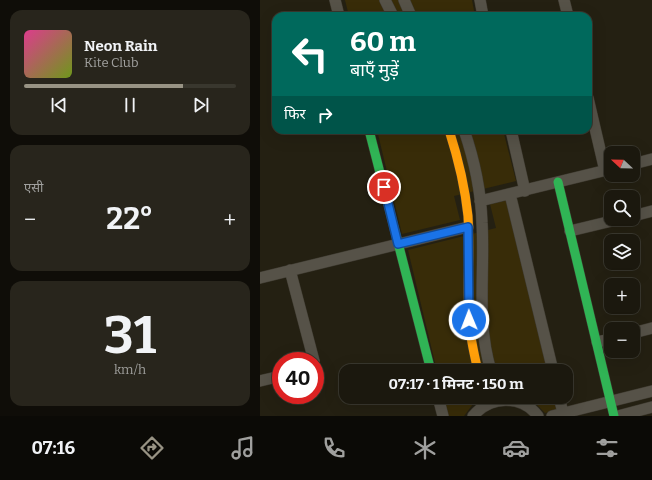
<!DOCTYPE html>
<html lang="hi">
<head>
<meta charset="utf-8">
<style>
  :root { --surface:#1b180e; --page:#28251c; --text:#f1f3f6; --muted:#a0a09e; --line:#39372e; --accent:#989384 }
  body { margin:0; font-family:Bitter,"Noto Sans Devanagari",serif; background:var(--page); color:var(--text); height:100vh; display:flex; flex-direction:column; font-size:15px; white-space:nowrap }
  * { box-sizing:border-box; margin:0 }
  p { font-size:13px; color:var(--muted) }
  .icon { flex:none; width:22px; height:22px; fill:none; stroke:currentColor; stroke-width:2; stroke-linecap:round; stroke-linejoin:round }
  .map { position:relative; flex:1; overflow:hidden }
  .side { display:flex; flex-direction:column; gap:10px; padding:10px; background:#0f0d08; width:260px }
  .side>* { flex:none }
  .guide { position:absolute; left:12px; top:12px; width:320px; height:122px; border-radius:12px; box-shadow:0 4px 16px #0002,0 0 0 1px var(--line); background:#00695c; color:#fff; overflow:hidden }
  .needle { width:26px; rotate:292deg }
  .controls { position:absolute; left:344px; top:146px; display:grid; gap:8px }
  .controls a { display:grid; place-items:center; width:36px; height:36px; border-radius:8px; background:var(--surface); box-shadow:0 4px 16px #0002,0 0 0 1px var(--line); font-size:20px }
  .speed { position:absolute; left:12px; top:352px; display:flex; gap:8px; font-size:20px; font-weight:700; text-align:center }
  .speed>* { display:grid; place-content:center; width:52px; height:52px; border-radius:50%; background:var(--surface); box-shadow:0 4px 16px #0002,0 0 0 1px var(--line); line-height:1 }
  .speed .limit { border:6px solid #d22; background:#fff; color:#111 }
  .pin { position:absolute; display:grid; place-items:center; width:34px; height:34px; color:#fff; margin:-17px; border:2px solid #fff; border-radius:50%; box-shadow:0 1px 4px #0007 }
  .me { position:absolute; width:44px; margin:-22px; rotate:359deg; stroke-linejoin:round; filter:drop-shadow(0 0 3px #0008) }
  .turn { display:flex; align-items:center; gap:14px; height:84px; padding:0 12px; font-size:18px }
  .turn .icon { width:52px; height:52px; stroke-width:2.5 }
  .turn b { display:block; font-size:28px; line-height:34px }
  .then { display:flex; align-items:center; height:38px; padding:0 12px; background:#0003; gap:8px; font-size:15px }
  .big { font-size:30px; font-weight:700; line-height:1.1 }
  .side .widget { flex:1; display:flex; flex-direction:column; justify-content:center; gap:6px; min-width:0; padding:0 14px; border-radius:12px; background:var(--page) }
  .side .dial { align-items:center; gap:0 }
  .dial b { font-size:52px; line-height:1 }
  .song { display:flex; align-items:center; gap:12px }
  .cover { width:48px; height:48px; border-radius:6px; background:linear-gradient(135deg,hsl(330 70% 55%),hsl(80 70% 35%)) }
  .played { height:4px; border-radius:2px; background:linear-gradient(90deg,var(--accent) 75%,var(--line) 75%) }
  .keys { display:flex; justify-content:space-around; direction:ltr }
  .heat { display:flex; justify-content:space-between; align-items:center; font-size:22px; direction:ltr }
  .trip { position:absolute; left:79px; top:364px; width:234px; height:40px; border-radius:12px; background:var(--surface); box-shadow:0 4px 16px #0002,0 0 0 1px var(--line); font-weight:700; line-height:40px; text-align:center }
  .tabs { display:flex; height:64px; justify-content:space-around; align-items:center; background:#0b0a06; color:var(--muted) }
  .tabs .icon { width:28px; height:28px }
  .tabs .current { color:var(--accent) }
  .tabs b { font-size:18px; color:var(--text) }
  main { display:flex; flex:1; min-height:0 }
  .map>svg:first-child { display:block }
  .green { fill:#382c08 }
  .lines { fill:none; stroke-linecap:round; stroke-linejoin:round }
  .street-casing { stroke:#3e3a30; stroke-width:12 }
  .fast-casing { stroke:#3e3a30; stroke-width:10 }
  .slow-casing { stroke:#3e3a30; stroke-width:10 }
  .street { stroke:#565248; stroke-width:11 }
  .fast { stroke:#30b455; stroke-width:9 }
  .slow { stroke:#ff9f0a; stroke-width:9 }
  .route-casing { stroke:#114b97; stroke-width:10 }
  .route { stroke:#1a73e8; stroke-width:7 }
</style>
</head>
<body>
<main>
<section class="side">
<div class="widget">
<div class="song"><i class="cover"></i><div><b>Neon Rain</b><p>Kite Club</p></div></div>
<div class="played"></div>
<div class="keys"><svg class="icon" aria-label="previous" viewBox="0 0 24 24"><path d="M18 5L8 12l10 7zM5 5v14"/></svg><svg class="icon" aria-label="pause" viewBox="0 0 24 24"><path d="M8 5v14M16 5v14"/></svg><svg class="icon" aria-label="next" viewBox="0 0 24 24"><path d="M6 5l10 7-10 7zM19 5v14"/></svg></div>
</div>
<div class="widget"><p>एसी</p>
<div class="heat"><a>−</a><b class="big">22°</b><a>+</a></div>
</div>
<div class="widget dial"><b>31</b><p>km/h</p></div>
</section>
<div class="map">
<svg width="392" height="416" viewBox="0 0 392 416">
  <rect width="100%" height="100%" fill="#242012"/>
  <!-- green -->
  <path class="green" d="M85,0h127l3,16h-126z
    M117,130h126l13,51 -62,15 6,24 -58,14z
    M248,200l41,171h-112l-29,-121 88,-22 -6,-24z
    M183,397h42l-12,7 -9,12h-16z
    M266,397h29l4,13 -14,3 -12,-12z"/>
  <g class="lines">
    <defs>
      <path id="street" d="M75,0l4,16
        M125,0l8,16
        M144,0l7,16
        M220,0l3,16
        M304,0l4,16
        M328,98l17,73
        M204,130c10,29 17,62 18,93 3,51 -6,98 9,148
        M251,130l14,61
        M373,164l19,-5
        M250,194l43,177
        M220,201l131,-32
        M373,216l19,-5
        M310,231l50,-12
        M30,270l24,91
        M0,278l208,-51
        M373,333l19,-5
        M337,342l14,-3
        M0,381l21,-5
        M178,397l5,19
        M299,397l4,16
        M213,416c17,-20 48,-22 65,0
        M292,416l100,-25
        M358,416l34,-9"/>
      <path id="fast" d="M109,130l62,241
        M298,182l56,234"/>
      <path id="slow" d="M189,130c9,28 16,57 19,86 2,35 -1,69 1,104 1,17 5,34 9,51"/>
    </defs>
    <!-- street casing -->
    <use href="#street" class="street-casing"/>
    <!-- fast casing -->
    <use href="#fast" class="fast-casing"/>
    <!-- slow casing -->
    <use href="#slow" class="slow-casing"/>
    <!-- street -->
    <use href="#street" class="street"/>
    <!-- fast -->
    <use href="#fast" class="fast"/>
    <!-- slow -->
    <use href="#slow" class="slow"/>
  </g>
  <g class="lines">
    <defs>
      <path id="route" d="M124,187l14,57 70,-17 1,93"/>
    </defs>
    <!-- route casing -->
    <use href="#route" class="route-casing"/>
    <!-- route -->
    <use href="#route" class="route"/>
  </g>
</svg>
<div class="controls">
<a><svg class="needle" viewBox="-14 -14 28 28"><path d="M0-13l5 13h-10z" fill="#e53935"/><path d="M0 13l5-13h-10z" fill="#a0a09e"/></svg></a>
<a><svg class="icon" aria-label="search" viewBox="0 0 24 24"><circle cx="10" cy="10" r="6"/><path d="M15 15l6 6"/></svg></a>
<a><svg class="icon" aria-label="layers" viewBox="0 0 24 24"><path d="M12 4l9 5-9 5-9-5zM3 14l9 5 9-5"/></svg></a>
<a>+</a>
<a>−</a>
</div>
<div class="speed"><div class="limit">40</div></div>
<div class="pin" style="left:124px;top:187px;background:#d93025"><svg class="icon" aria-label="arrive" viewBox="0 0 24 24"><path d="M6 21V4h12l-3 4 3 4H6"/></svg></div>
<svg class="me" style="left:209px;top:320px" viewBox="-20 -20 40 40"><circle r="17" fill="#1a73e8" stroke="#fff" stroke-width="3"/><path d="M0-11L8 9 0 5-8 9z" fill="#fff"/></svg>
<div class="trip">07:17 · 1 मिनट · 150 m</div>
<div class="guide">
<div class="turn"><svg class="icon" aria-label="left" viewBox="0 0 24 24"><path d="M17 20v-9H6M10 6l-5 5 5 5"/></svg><div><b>60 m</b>बाएँ मुड़ें</div></div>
<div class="then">फिर<svg class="icon" aria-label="right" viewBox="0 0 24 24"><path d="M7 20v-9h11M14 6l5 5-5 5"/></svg></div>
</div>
</div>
</main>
<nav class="tabs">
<b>07:16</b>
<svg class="icon current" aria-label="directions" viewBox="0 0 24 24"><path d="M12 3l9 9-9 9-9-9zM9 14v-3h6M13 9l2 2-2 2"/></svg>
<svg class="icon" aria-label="music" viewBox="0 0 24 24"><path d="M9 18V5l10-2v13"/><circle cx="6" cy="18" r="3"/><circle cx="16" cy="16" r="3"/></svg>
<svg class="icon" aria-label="phone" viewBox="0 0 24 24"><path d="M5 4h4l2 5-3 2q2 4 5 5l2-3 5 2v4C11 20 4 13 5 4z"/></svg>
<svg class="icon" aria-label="climate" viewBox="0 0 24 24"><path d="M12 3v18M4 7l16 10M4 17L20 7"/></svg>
<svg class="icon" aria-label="car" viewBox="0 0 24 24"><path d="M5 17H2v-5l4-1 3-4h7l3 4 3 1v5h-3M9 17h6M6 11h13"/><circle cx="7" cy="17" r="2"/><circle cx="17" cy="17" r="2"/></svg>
<svg class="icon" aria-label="filters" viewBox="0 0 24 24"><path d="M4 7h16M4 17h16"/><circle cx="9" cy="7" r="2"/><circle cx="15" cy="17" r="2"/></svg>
</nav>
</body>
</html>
